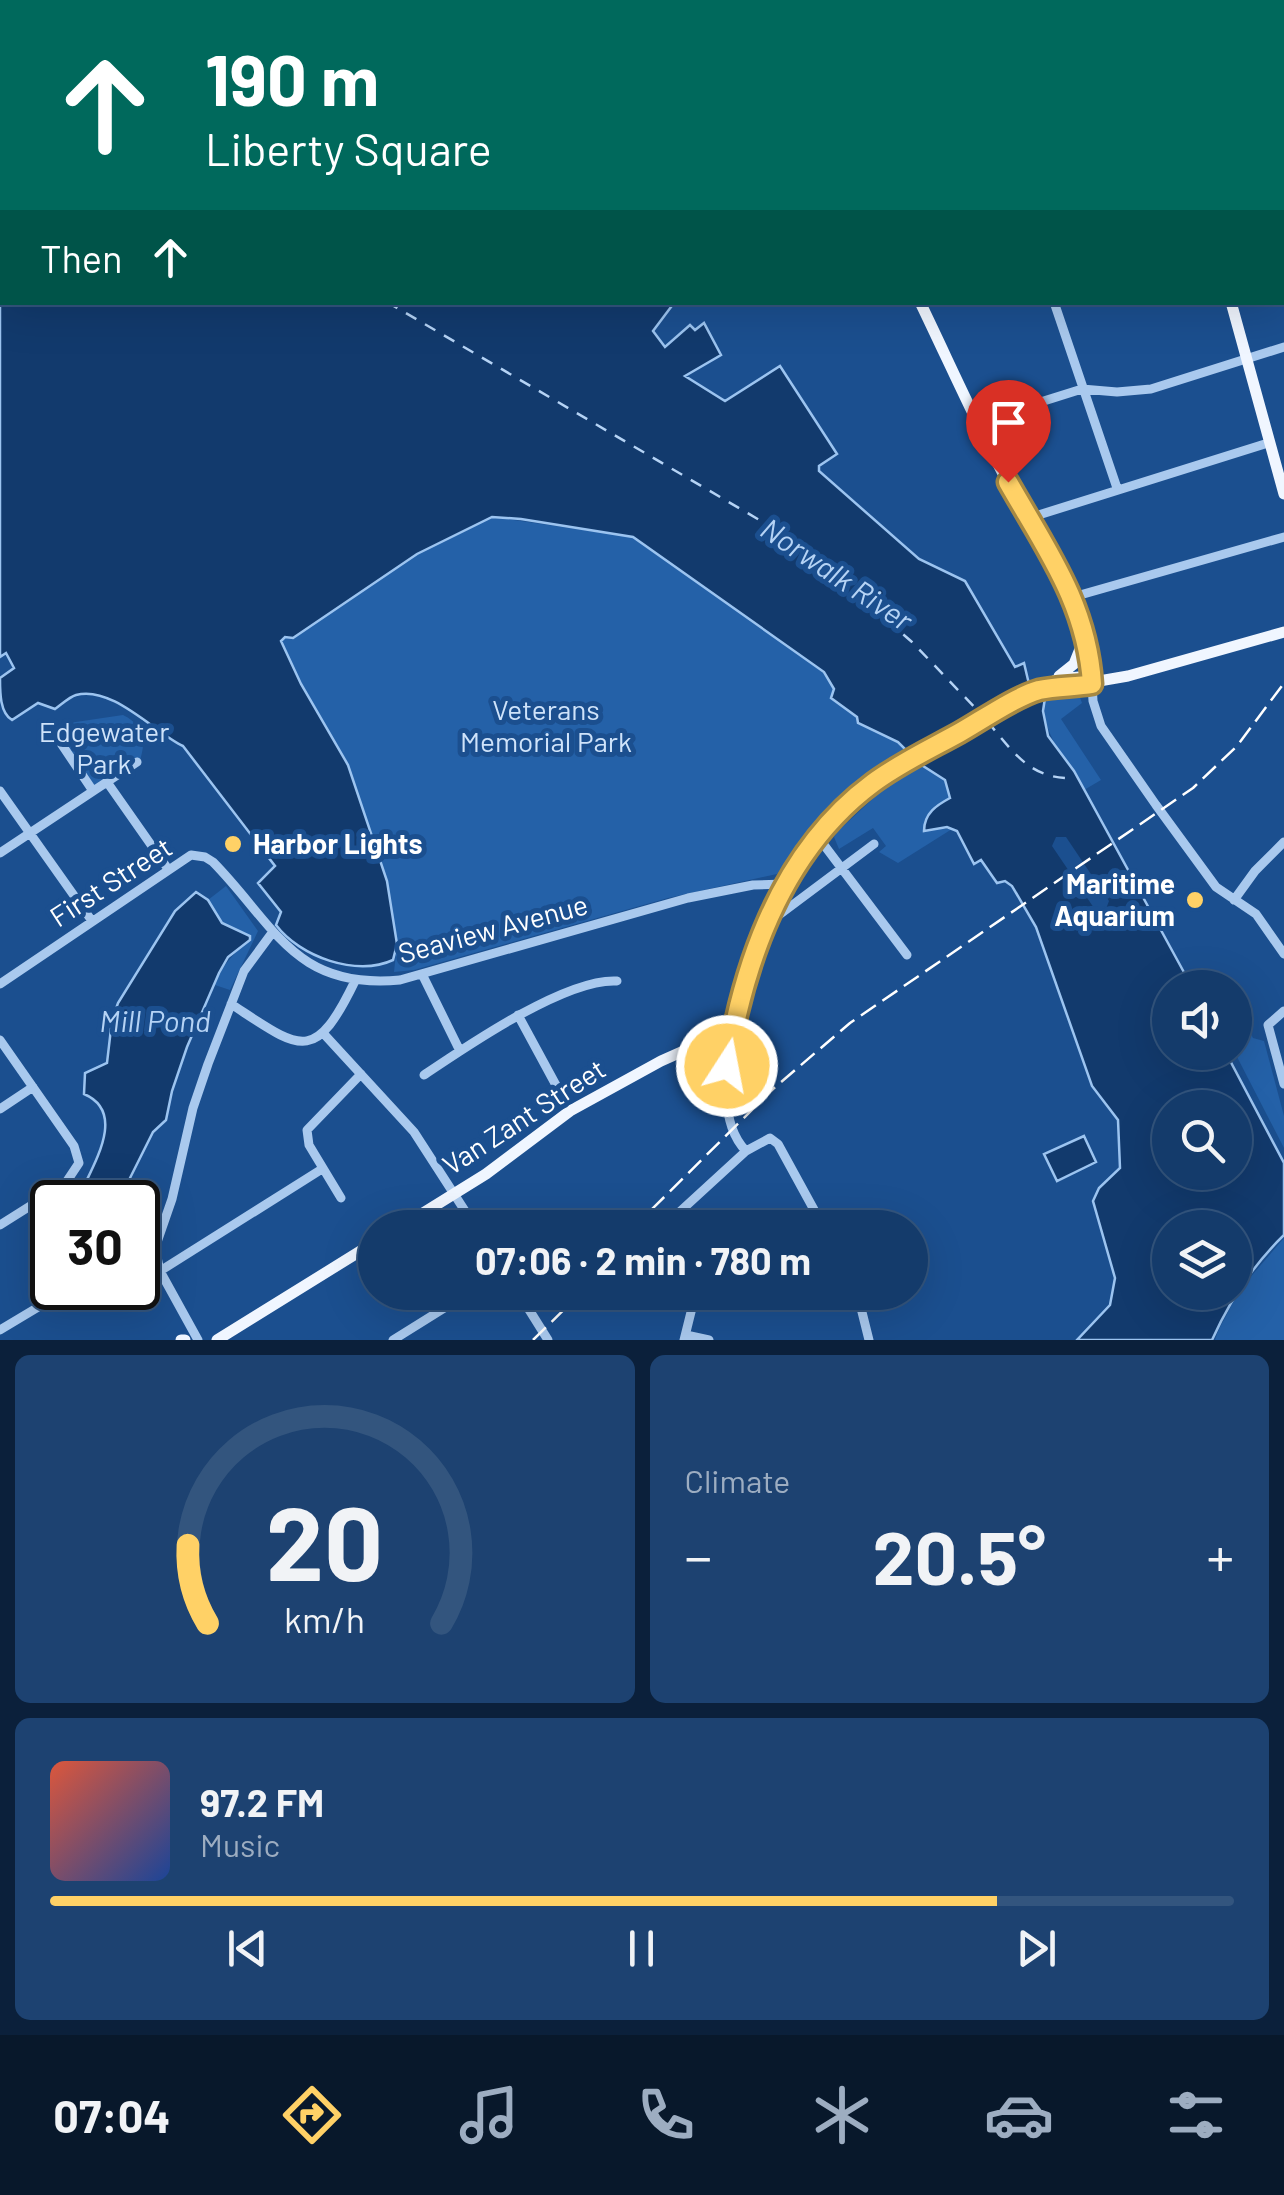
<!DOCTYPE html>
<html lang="en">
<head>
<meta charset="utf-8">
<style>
  :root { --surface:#143b6b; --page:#1d4271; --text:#f1f3f6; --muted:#9dadc1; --line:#33557e; --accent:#ffd166 }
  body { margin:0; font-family:Barlow,sans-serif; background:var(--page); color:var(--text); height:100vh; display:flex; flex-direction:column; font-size:38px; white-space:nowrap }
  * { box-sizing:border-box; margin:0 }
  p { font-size:32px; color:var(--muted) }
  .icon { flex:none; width:55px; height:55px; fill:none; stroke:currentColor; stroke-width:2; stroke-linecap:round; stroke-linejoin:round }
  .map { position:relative; height:1340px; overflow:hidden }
  .details { display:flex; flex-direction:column; gap:15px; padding:15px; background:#0b203b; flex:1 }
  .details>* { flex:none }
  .hud { position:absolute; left:0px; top:0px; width:1285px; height:305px; box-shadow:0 10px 40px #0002,0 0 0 2px var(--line); background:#00695c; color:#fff; overflow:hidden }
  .buttons { position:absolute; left:1152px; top:970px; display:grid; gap:20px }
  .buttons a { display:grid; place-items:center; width:100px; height:100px; border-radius:50%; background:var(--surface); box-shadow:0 10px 40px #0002,0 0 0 2px var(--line); font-size:50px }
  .speed { position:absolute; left:30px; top:1180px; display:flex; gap:20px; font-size:50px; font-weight:700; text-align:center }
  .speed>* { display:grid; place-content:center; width:130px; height:130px; border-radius:50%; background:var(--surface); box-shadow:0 10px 40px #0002,0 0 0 2px var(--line); line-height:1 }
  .speed .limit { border:5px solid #111; border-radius:15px; background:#fff; color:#111 }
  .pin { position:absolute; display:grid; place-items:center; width:85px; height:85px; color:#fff; margin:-102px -42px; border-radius:50% 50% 50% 0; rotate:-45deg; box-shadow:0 0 10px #0007 }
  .pin .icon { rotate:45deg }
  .me { position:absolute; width:110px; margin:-55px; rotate:11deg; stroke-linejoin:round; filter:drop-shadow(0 0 8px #0008) }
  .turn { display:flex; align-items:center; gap:35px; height:210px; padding:0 40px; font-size:45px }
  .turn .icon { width:130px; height:130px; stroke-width:2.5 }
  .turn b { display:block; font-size:70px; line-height:85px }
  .then { display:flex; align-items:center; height:95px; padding:0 40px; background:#0003; gap:20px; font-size:38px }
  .big { font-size:75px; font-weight:700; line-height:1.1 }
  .details .card { flex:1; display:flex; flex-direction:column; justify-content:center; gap:15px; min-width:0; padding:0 35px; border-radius:15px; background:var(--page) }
  .details .dial { align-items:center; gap:0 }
  .dial svg { height:260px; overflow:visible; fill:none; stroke:var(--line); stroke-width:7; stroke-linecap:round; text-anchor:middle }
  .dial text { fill:var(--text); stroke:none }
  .song { display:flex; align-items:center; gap:30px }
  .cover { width:120px; height:120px; border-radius:15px; background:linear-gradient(135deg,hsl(10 70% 55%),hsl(220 70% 35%)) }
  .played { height:10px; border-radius:5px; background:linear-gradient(90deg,var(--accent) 80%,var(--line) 80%) }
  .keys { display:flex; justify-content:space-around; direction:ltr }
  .heat { display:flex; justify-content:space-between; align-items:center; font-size:55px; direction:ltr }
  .details .tiles { flex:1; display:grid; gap:15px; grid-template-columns:1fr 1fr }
  .card:last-child { grid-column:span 2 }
  .trip { position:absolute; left:358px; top:1210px; width:570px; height:100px; border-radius:50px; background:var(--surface); box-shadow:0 10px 40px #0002,0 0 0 2px var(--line); font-weight:700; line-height:100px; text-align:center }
  .tab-bar { display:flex; height:160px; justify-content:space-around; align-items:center; background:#08182b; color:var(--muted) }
  .tab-bar .icon { width:70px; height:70px }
  .tab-bar .current { color:var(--accent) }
  .tab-bar b { font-size:45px; color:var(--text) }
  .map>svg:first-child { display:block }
  .green { fill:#2461a8 }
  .water { fill:#123a6d; stroke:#9cc4f0; stroke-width:2.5; fill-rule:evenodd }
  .pier { fill:#1b4f8f }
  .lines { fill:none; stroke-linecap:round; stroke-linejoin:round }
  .ferry { stroke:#b5d3f5; stroke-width:2.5; stroke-dasharray:12 10; stroke-linecap:butt }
  .minor { stroke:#a9c9ee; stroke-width:9 }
  .major { stroke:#f0f6ff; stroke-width:11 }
  .rail { stroke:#fff; stroke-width:2.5; stroke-dasharray:18 8; stroke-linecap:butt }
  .route-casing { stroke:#a68842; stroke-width:25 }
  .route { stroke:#ffd166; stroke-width:18 }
  .poi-dot { fill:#ffd166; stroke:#1b4f8f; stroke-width:4 }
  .labels { text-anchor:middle; stroke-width:10; stroke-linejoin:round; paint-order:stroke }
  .park-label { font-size:28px; fill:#cfe3fa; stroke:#1b4f8f }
  .poi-label { font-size:28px; font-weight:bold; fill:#fff; stroke:#1b4f8f; text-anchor:start }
  .street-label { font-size:28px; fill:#fff; stroke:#1b4f8f }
  .water-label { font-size:30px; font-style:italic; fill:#b5d3f5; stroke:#1b4f8f }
</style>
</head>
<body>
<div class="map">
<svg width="1284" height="1340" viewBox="0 0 1284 1340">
  <rect width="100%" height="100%" fill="#1b4f8f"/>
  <!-- green -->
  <path class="green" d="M492,517l141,20 192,135 10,17 -4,9 26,19 1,6 40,19 7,8 -36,24 -34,29 -58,71 -109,24 -254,72 -20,2 3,-28 -10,-63 -39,-116 -47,-81 -20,-42 4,-5 8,1 124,-84z
    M1065,692l14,3 3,8 -21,16 40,61 -17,10c-16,-31 -44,-54 -39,-92z
    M123,715c24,12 23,29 15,51l-42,27 -44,-62 17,-8z
    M920,764l25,16 5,19 -15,7 -11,15 9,8h19l-54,34 -19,-11 7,-6 -13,-18 -34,21 -5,-12 4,-6 40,-37z
    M226,886l32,45 -28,59 -15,-5c7,-22 21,-31 35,-49l-28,-13 -14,-23z
    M1235,1011l5,3 13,24 11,3 20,75v32l-49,-95z
    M1284,1238v102h-69c5,-17 16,-29 20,-45z"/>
  <!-- water -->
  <path class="water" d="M0,0l325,2h-323v300l672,1 -21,28 12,16 25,-22 5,5 9,-7 17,32 -36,21 40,25 55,-35 57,88 -18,12v5l100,88 46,22 50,86 9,-4 4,17 17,18 -2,13 5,25 26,35 118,216 -22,1v64l56,1 58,110v72c-32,31 -54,65 -72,105h-135l33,-35 5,-27 -22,-77 6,-13 21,-20 -2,-48 -26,-34 -56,-159 -24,-41 -7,-5 -8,2 -16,-23 -7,4 -17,-33 -10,-4 -23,4c0,-18 13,-26 26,-33l-5,-18 -25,-16 -22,-22 -40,-19 -1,-6 -26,-19 3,-9 -10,-17 -191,-135 -112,-18 -29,-2 -75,37 -124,84 -8,-1 -4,4 20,43 47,81 39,116 10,63 -4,16c-36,17 -93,-3 -117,-35l5,-13 -23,-29 17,-17 -92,-120c-28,-13 -71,-61 -107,-51 -7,2 -15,10 -21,14l-17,-6 -26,17c-12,-7 -12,-27 -12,-42l14,-10 -8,-15 -6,4zM1170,1108h65v64h-65zM1170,1228h65v64h-65z
    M196,892l12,8 14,23 28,13v4l-22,17 -9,16 -32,74 -15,44 -6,29 -13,12 -30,60 -1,10h-45c10,-29 54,-88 7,-108l1,-21 22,-10 5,-43 6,-17 57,-92z
    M1084,1136l12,26 -39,19 -13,-27z"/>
  <!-- pier -->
  <path class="pier" d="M1056,837h10l43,64 -3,8 -10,2 -44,-65z"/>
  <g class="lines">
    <!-- ferry -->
    <path class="ferry" d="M73,0l2,2
      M387,302l410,240 115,100 70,73
      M987,721c24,28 41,56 80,57"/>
    <!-- minor -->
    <path class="minor" d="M383,0l1,2
      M908,0l3,2
      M1260,0l1,2
      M504,2v-2
      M586,2l3,-2
      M699,2l3,-2
      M1184,2l9,-2
      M1282,83l2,5
      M1282,143l2,-1
      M1054,302l63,186
      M977,422l105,-33 35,3 34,-3 133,-42
      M1029,518l239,-75
      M1073,597l211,-60
      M1092,684l1,17 8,25 55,79 60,82 40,27 28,40
      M48,724l45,67
      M107,782l61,87
      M0,791l92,130
      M818,837l89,118
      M0,853l137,-91
      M1234,900l21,-29 29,-29
      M767,924l107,-80
      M422,974l38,77
      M0,984l191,-129 14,2 8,5c62,63 81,128 187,118l288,-82 65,-13 31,-1
      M231,1004c69,45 83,62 124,-23
      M1284,1011l-16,14 16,59
      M518,1015l52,96
      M733,1029c-6,37 -16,92 13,122
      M323,1033l91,99 62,96
      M0,1040l74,106 5,17 -14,21 -65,41
      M424,1075c43,-29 142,-97 193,-94
      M0,1109l33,-22
      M341,1198l-32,-53 -2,-15 54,-56
      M662,1228l84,-77 24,-13 8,6 46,84
      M160,1271l162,-102
      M518,1292l30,48
      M857,1292l12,48
      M592,1298l5,-6
      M0,1330l60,-36
      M686,1335l23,5
      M198,1340l-38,-69 -5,-23 17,-49 21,-91 15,-44 36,-93 28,-38
      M393,1340l77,-48
      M684,1340l9,-36 -3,-12"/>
    <!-- major -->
    <path class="major" d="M768,0l1,2
      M1134,0l4,2
      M920,302c27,56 52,112 80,166 38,73 86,130 92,216
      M1231,302l53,192
      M1059,676l15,-12 10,-25
      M1047,690l81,-14 156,-44
      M399,1228l87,-54 84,-63 91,-50 72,-32c14,-48 25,-102 51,-145 48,-81 113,-118 193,-161 27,-14 53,-31 81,-44l21,-2 13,7
      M181,1340h4
      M217,1340l158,-98"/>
    <!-- rail -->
    <path class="rail" d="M633,1228l140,-139 77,-66 343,-235 44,-42 47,-63
      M533,1340l49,-48"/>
  </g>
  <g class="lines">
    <defs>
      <path id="route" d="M727,1066c17,-107 57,-217 146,-283 27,-20 57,-34 86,-50 23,-13 56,-36 80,-43 17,-4 36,-3 53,-6 -5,-80 -46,-135 -84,-202"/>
    </defs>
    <!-- route casing -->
    <use href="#route" class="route-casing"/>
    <!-- route -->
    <use href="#route" class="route"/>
  </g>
  <!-- markers -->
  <g class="poi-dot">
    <circle cx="233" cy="844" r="10"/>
    <circle cx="1195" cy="900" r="10"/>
  </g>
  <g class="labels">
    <!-- park labels -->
    <g class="park-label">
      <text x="546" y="720">Veterans<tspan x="546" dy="32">Memorial Park</tspan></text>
      <text x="104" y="742">Edgewater<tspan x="104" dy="32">Park</tspan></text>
    </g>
    <!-- poi labels -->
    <g class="poi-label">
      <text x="253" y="854">Harbor Lights</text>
      <text x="1175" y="894" text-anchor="end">Maritime<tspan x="1175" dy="32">Aquarium</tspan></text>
    </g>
    <!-- street labels -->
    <g class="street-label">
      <text transform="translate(111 882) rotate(-33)" y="10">First Street</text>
      <text transform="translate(493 929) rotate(-15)" y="10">Seaview Avenue</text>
      <text transform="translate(524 1117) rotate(-33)" y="10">Van Zant Street</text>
    </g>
    <!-- water labels -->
    <g class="water-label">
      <text transform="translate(836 575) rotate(34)" y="10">Norwalk River</text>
      <text x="155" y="1032">Mill Pond</text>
    </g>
  </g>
</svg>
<div class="buttons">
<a><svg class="icon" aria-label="sound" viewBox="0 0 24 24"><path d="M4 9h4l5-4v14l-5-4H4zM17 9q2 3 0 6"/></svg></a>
<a><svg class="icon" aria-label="search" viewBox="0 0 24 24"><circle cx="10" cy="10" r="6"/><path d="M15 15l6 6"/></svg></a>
<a><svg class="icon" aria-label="layers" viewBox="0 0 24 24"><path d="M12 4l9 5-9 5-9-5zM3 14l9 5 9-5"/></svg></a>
</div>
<div class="speed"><div class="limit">30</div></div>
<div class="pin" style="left:1008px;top:482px;background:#d93025"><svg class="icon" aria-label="arrive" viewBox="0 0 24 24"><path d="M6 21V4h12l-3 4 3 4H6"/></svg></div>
<svg class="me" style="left:727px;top:1066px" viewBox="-20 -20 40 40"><circle r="17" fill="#ffd166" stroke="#fff" stroke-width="3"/><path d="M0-11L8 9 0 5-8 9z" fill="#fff"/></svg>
<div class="trip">07:06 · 2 min · 780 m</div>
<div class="hud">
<div class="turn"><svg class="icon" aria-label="ahead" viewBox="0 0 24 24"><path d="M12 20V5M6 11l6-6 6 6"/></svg><div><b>190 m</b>Liberty Square</div></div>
<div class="then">Then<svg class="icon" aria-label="ahead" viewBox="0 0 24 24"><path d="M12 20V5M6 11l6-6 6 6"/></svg></div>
</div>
</div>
<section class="details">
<div class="tiles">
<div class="card dial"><svg viewBox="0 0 100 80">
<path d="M14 69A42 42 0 1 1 86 69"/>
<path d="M14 69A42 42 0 0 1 8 45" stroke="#ffd166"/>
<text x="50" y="56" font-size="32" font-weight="700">20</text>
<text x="50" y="72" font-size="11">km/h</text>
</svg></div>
<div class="card"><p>Climate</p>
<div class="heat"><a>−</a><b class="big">20.5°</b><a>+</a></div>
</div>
<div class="card">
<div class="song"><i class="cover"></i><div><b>97.2 FM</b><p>Music</p></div></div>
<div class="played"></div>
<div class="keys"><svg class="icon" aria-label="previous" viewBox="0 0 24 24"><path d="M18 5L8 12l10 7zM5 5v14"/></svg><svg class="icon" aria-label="pause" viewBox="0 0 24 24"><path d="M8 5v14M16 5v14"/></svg><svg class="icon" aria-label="next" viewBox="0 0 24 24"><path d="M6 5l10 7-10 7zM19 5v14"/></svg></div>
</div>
</div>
</section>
<nav class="tab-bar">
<b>07:04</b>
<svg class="icon current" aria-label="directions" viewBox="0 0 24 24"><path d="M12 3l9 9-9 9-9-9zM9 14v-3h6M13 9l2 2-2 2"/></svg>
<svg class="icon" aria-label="music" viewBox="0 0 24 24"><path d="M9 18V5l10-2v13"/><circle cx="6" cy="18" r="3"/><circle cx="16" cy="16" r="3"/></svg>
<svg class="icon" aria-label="phone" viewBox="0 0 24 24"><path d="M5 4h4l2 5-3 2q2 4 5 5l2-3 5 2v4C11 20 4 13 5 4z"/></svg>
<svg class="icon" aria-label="climate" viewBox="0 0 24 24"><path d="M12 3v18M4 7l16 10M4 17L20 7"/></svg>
<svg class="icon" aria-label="car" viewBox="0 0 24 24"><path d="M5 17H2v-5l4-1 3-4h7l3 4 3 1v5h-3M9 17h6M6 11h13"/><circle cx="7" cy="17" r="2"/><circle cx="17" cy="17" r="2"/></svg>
<svg class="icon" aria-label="filters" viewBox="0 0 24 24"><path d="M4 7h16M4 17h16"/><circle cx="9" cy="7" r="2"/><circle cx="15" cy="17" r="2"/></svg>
</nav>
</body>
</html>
